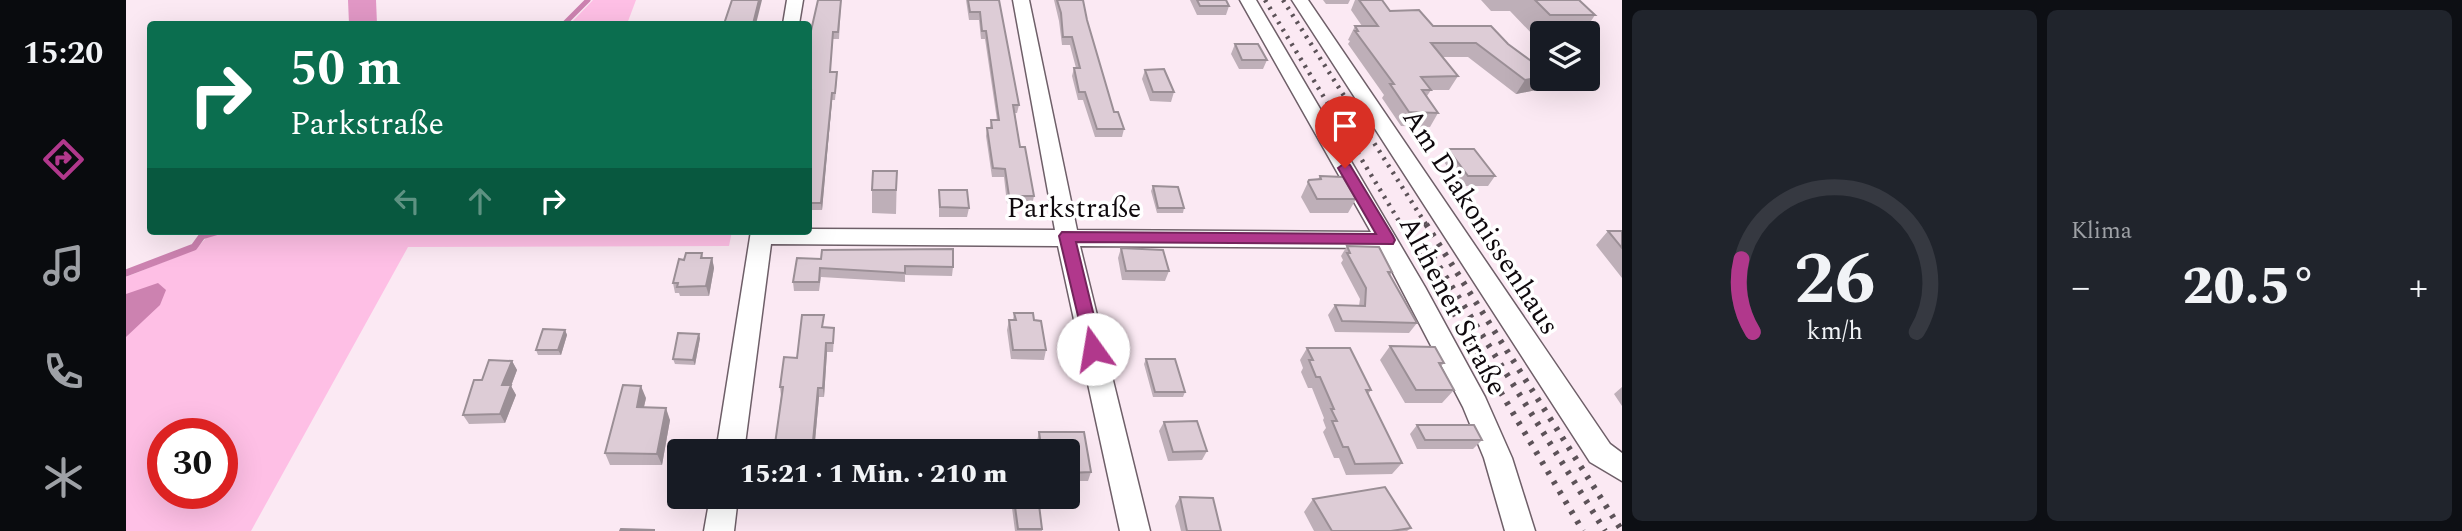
<!DOCTYPE html>
<html lang="de">
<head>
<meta charset="utf-8">
<style>
  :root { --surface:#171b24; --page:#20242c; --text:#f1f3f6; --muted:#9ea1a6; --line:#363941; --accent:#b1388c }
  body { margin:0; font-family:Spectral,serif; background:var(--page); color:var(--text); height:100vh; display:flex; flex-direction:column; font-size:26px; white-space:nowrap }
  * { box-sizing:border-box; margin:0 }
  p { font-size:23px; color:var(--muted) }
  .icon { flex:none; width:38px; height:38px; fill:none; stroke:currentColor; stroke-width:2; stroke-linecap:round; stroke-linejoin:round }
  .map { position:relative; flex:1; overflow:hidden }
  .sheet { display:flex; flex-direction:column; gap:10px; padding:10px; background:#0d0f14; width:840px }
  .sheet>* { flex:none }
  .top-card { position:absolute; left:21px; top:21px; width:665px; height:214px; border-radius:7px; box-shadow:0 7px 28px #0002; background:#0b6e4f; color:#fff; overflow:hidden }
  .fabs { position:absolute; left:1404px; top:21px; display:grid; gap:14px }
  .fabs a { display:grid; place-items:center; width:70px; height:70px; border-radius:7px; background:var(--surface); box-shadow:0 7px 28px #0002; font-size:35px }
  .speed { position:absolute; left:21px; top:418px; display:flex; gap:14px; font-size:35px; font-weight:700; text-align:center }
  .speed>* { display:grid; place-content:center; width:91px; height:91px; border-radius:50%; background:var(--surface); box-shadow:0 7px 28px #0002; line-height:1 }
  .speed .limit { border:10px solid #d22; background:#fff; color:#111 }
  .pin { position:absolute; display:grid; place-items:center; width:60px; height:60px; color:#fff; margin:-72px -30px; border-radius:50% 50% 50% 0; rotate:-45deg; box-shadow:0 0 7px #0007 }
  .pin .icon { rotate:45deg }
  .me { position:absolute; width:77px; margin:-38px; rotate:347deg; stroke-linejoin:round; filter:drop-shadow(0 0 5px #0008) }
  .turn { display:flex; align-items:center; gap:24px; height:147px; padding:0 28px; font-size:32px }
  .turn .icon { width:91px; height:91px; stroke-width:2.5 }
  .turn b { display:block; font-size:49px; line-height:60px }
  .lanes { display:flex; align-items:center; height:66px; padding:0 28px; background:#0003; justify-content:center; gap:35px; direction:ltr }
  .lanes .off { opacity:.35 }
  .big { font-size:52px; font-weight:800; line-height:1.1 }
  .sheet .card { flex:1; display:flex; flex-direction:column; justify-content:center; gap:10px; min-width:0; padding:0 24px; border-radius:10px; background:var(--page) }
  .sheet .dial { align-items:center; gap:0 }
  .dial svg { height:182px; overflow:visible; fill:none; stroke:var(--line); stroke-width:7; stroke-linecap:round; text-anchor:middle }
  .dial text { fill:var(--text); stroke:none }
  .heat { display:flex; justify-content:space-between; align-items:center; font-size:38px; direction:ltr }
  .sheet .tiles { flex:1; display:grid; gap:10px; grid-template-columns:repeat(2,1fr) }
  .trip { position:absolute; left:541px; top:439px; width:413px; height:70px; border-radius:7px; background:var(--surface); box-shadow:0 7px 28px #0002; font-weight:800; line-height:70px; text-align:center }
  main { display:flex; flex:1; min-height:0 }
  .tab-bar { display:flex; flex-direction:column; width:126px; justify-content:space-around; align-items:center; background:#090b0e; color:var(--muted) }
  .tab-bar .icon { width:49px; height:49px }
  .tab-bar .on { color:var(--accent) }
  .tab-bar b { font-size:32px; color:var(--text) }
  .map>svg:first-child { display:block }
  .green { fill:#febfe5; fill-rule:evenodd }
  .forest { fill:#e197c5 }
  .water { fill:#cc82b0 }
  .lines { fill:none; stroke-linecap:round; stroke-linejoin:round }
  .stream-far1 { stroke:#cc82b0; stroke-width:5 }
  .stream { stroke:#cc82b0; stroke-width:7 }
  .minor-casing { stroke:#6e5f68; stroke-width:3 }
  .minor { fill:#fff; fill-rule:evenodd }
  .rail-far1 { stroke:#5c5258; stroke-width:4.5; stroke-dasharray:2.5 6; stroke-linecap:butt }
  .rail { stroke:#5c5258; stroke-width:6; stroke-dasharray:3.5 8; stroke-linecap:butt }
  .wall { fill:#beafb8 }
  .shaded-wall { fill:#9b8f96 }
  .building { fill:#ddccd6; stroke:#9b8f96; stroke-width:2 }
  .route { fill:#b1388c; stroke:#73245b; stroke-width:2 }
  .labels { text-anchor:middle; stroke-width:7; stroke-linejoin:round; paint-order:stroke }
  .street-label { font-size:28px; fill:#0f090d; stroke:#fff }
</style>
</head>
<body>
<main>
<nav class="tab-bar">
<b>15:20</b>
<svg class="icon on" aria-label="directions" viewBox="0 0 24 24"><path d="M12 3l9 9-9 9-9-9zM9 14v-3h6M13 9l2 2-2 2"/></svg>
<svg class="icon" aria-label="music" viewBox="0 0 24 24"><path d="M9 18V5l10-2v13"/><circle cx="6" cy="18" r="3"/><circle cx="16" cy="16" r="3"/></svg>
<svg class="icon" aria-label="phone" viewBox="0 0 24 24"><path d="M5 4h4l2 5-3 2q2 4 5 5l2-3 5 2v4C11 20 4 13 5 4z"/></svg>
<svg class="icon" aria-label="climate" viewBox="0 0 24 24"><path d="M12 3v18M4 7l16 10M4 17L20 7"/></svg>
</nav>
<div class="map">
<svg width="1496" height="531" viewBox="0 0 1496 531">
  <rect width="100%" height="100%" fill="#fbe9f3"/>
  <!-- green -->
  <path class="green" d="M467,0h43l-9,24h-57z
    M102,231h504l-3,15 -321,1 -157,284h-125v-254l70,-28 11,-12zM37,434h59v60h-59z"/>
  <!-- forest -->
  <path class="forest" d="M222,0h28l1,24h-28z"/>
  <!-- water -->
  <path class="water" d="M32,283l8,7 -6,15 -34,32v-43z"/>
  <g class="lines">
    <!-- stream-far1 -->
    <path class="stream-far1" d="M438,24l24,-24"/>
    <!-- stream -->
    <path class="stream" d="M0,273l68,-26 8,-11 17,-5"/>
    <defs>
      <path id="minor" d="M661,0h16l-4,24h-16z
        M887,0h16l48,230 294,2 -131,-232h16l169,287 60,110 27,61 23,73h-30l-21,-73 -21,-51 -83,-159 -300,-2 70,285h-30l-62,-285 -287,-2 -27,208h-28l35,-221h57v-2l247,1z
        M1166,0h16l302,444 12,9v28l-32,-19z
        M584,497h28l-4,34h-30z"/>
    </defs>
    <!-- minor casing -->
    <use href="#minor" class="minor-casing"/>
    <!-- minor -->
    <use href="#minor" class="minor"/>
    <!-- rail-far1 -->
    <path class="rail-far1" d="M1139,0l137,226
      M1157,0l144,226"/>
    <!-- rail -->
    <path class="rail" d="M1275,224l182,307
      M1300,224l196,307
      M1301,247l178,284"/>
  </g>
  <!-- wall -->
  <path class="wall" d="M840,0h33l20,105 -2,8h-2l5,34 14,49 -2,9 -25,-1 -3,-27h-12l-6,-41 1,-8h3l1,-8h6l-12,-81h-4l-2,-19h-10z
    M928,0h29l4,20 27,92 10,17 -2,8h-27l-12,-37h-5l-6,-24 2,-8h2l-6,-23h-8l-3,-24z
    M1064,0h36l3,6 -3,9h-29z
    M1197,0h27l-2,4h-22z
    M1229,0h27l8,11 43,15 75,18 34,35h6l-7,10 -25,5 -48,-37h-26l16,19 -9,14h-18l-4,6 11,17 -8,14 -29,-1 -19,-28 2,-3 -36,-51 2,-3 -2,-1 7,-14h7l-11,-16z
    M1355,0h98l16,15 -12,18h-41v4h-7l-25,-26h-19z
    M715,4l-2,35h-6l-3,33h7v7l-2,21h-3l-10,110h-14v-103l2,-11h-2v-52z
    M1109,44l32,16 -4,9h-24l-8,-15z
    M1019,70l29,22 -3,10 -21,-1 -8,-22z
    M1322,149l47,27 -7,10h-27l-19,-27z
    M771,171l-1,43 -24,-1v-23z
    M1194,176l36,23 -8,14h-38l-9,-16 8,-17 9,-1z
    M1027,186l31,22 -1,5h-26l-6,-22z
    M813,190l30,18 -2,9h-28z
    M1482,231h14v47l-26,-33z
    M1221,246l45,26 -2,3 27,48 -8,10 -74,-1 -7,-17 7,-10 24,1 1,-7 -19,-36 2,-3 -2,-4z
    M995,248l48,23 -4,10 -43,-1 -4,-22z
    M576,253l1,5h9l2,10 -5,28h-29l-1,-3h-4l-2,-10 11,-23z
    M671,258l156,9 -1,9 -47,-1v7l-84,-5 -2,14h-25l-1,-9z
    M888,313l20,7 12,30 -2,10 -33,-1 -4,-29 2,-10h4z
    M698,327l10,10 -1,15h-6l-3,45h-5l-5,55h-38l-1,-8 6,-48 -1,-9 17,-29z
    M439,330l2,5 -6,20h-23l-2,-5z
    M574,338l-5,27 -20,-1 -2,-5z
    M1264,346l54,17 -3,3 13,24 -12,13h-37l-25,-43z
    M1181,348l64,42 -3,4 34,69 -10,11 -46,1 -7,-17h-5l-11,-26 3,-4 -3,-8 1,-2 -12,-30h-4l-7,-16 2,-4 -3,-8z
    M1020,359l39,33 -2,5h-30l-9,-33z
    M386,361l5,9 -6,16 5,9 -11,28 -36,1 -6,-9 19,-35z
    M1496,387v19l-8,-12z
    M520,398l-2,9 26,13 -8,45h-52l-5,-12z
    M1038,422l43,29 -5,9 -34,1 -9,-30z
    M1291,425l65,15 -9,9h-56l-7,-15z
    M913,432h45l7,40 -3,9h-20v-29h-30l-1,-11z
    M649,497h41l-1,5h-39z
    M866,497h46l4,32v2h-27l-3,-23h-19z
    M1054,497l41,34h-40l-6,-25z
    M1187,499l98,29 -4,3h-93l-10,-19z"/>
  <!-- shaded-wall -->
  <path class="shaded-wall" d="M633,0h3l-6,24h-3z
    M1416,77v2h6l-7,10 -25,5 9,-14z
    M706,93v7l-10,110 -1,-7z
    M586,258l2,10 -5,28 -3,-10z
    M439,330l2,5 -6,20 -3,-5z
    M573,334l1,4 -5,27 -2,-5z
    M700,343l1,9 -3,45 -1,-9z
    M386,361l5,9 -6,16 5,9 -11,28 -5,-9 2,-29z
    M515,386l5,12 -5,21 -4,-12z
    M692,388l1,9 -5,55h-2z
    M540,408l4,12 -8,45 -5,-11z"/>
  <!-- building -->
  <path class="building" d="M606,0h27l-6,24h-29z
    M692,0h23l-3,32h-5l-3,40h7l-2,21h-3l-11,110h-13v-96l3,-17 -3,-1v-45z
    M842,0h31l20,105h-6l7,42h5l9,49h-25l-4,-27 -12,-1 -6,-40h5l-1,-8h8l-13,-89h-4l-2,-19h-10z
    M931,0h26l4,20 27,92h4l6,17h-27l-12,-37h-6l-5,-24h6l-8,-31h-9l-2,-24z
    M1071,0h29l3,6h-29z
    M1233,0h23l8,11 29,-1 14,16h58l17,18 34,25v8l-17,3 -49,-37h-45l27,33 -37,1 10,13h-9l16,23 -29,-1 -19,-28h4l-39,-53h3l-3,-5h23z
    M1409,0h44l16,15h-45z
    M1109,44h23l9,16h-25z
    M1038,69l10,23h-21l-8,-22z
    M1322,149h26l21,27h-27z
    M747,171h24l-1,19h-24z
    M1194,176l23,1 13,22h-39l-9,-17 1,-2 12,-1z
    M1027,186l25,1 6,21h-26z
    M813,190h28l2,18 -29,-1z
    M1482,231h14v17z
    M1221,246l32,1 13,25h-4l29,51 -75,-2 -7,-16 30,1 1,-18 -19,-35h3z
    M995,248l42,2 6,21h-43z
    M827,249v18l-48,-1v7l-85,-5 -1,14h-26l4,-24 24,1 1,-9z
    M560,253h16l-1,5h11l-6,28 -29,1 1,-4h-5l6,-24 5,1z
    M888,313h19l1,7 7,1 5,29h-33l-4,-30h7z
    M676,315h22l-2,12 12,1 -1,15h-7l-3,45h-5l-6,64h-33l1,-7 -5,-1 8,-57h-3l4,-30 13,1z
    M417,329l22,1 -7,20h-22z
    M552,333l21,1 -6,26 -20,-1z
    M1264,346l45,1 9,16h-5l15,27h-38z
    M1181,348h43l21,42h-5l36,73 -47,1 -7,-17h-5l-11,-26h5l-6,-12h3l-14,-32h-4l-7,-17h4z
    M1020,359h29l10,33h-30z
    M363,360l23,1 -10,24h9l-11,29 -37,1 11,-35h8z
    M497,385l18,1 -4,21 29,1 -9,46 -52,-1z
    M1071,421l10,30 -34,1 -9,-30z
    M1291,425h57l8,15h-57z
    M913,432h45l7,40 -23,1v-21h-26z
    M1259,487l26,41 -20,3h-59l-19,-32z
    M868,497h44l4,32h-24l-4,-30h-19z
    M1054,497l33,1 8,33h-34z
    M495,529l33,1v1h-34z"/>
  <!-- route -->
  <path class="route" d="M1219,163l5,2 43,71 2,4 -2,4 -317,-2 26,107 -3,5h-12l-28,-118 3,-4 314,2 -38,-66z"/>
  <g class="labels">
    <!-- street labels -->
    <g class="street-label">
      <text x="948" y="217">Parkstraße</text>
      <text transform="translate(1356 221) rotate(57)" y="10">Am Diakonissenhaus</text>
      <text transform="translate(1328 305) rotate(62)" y="10">Althener Straße</text>
    </g>
  </g>
</svg>
<div class="fabs">
<a><svg class="icon" aria-label="layers" viewBox="0 0 24 24"><path d="M12 4l9 5-9 5-9-5zM3 14l9 5 9-5"/></svg></a>
</div>
<div class="speed"><div class="limit">30</div></div>
<div class="pin" style="left:1219px;top:168px;background:#d93025"><svg class="icon" aria-label="arrive" viewBox="0 0 24 24"><path d="M6 21V4h12l-3 4 3 4H6"/></svg></div>
<svg class="me" style="left:967px;top:349px" viewBox="-20 -20 40 40"><circle r="19" fill="#fff"/><path d="M0-13L10 11 0 6-10 11z" fill="#b1388c"/></svg>
<div class="trip">15:21 · 1 Min. · 210 m</div>
<div class="top-card">
<div class="turn"><svg class="icon" aria-label="right" viewBox="0 0 24 24"><path d="M7 20v-9h11M14 6l5 5-5 5"/></svg><div><b>50 m</b>Parkstraße</div></div>
<div class="lanes"><svg class="icon off" aria-label="left" viewBox="0 0 24 24"><path d="M17 20v-9H6M10 6l-5 5 5 5"/></svg><svg class="icon off" aria-label="ahead" viewBox="0 0 24 24"><path d="M12 20V5M6 11l6-6 6 6"/></svg><svg class="icon" aria-label="right" viewBox="0 0 24 24"><path d="M7 20v-9h11M14 6l5 5-5 5"/></svg></div>
</div>
</div>
<section class="sheet">
<div class="tiles">
<div class="card dial"><svg viewBox="0 0 100 80">
<path d="M14 69A42 42 0 1 1 86 69"/>
<path d="M14 69A42 42 0 0 1 9 37" stroke="#b1388c"/>
<text x="50" y="56" font-size="32" font-weight="700">26</text>
<text x="50" y="72" font-size="11">km/h</text>
</svg></div>
<div class="card"><p>Klima</p>
<div class="heat"><a>−</a><b class="big">20.5°</b><a>+</a></div>
</div>
</div>
</section>
</main>
</body>
</html>
